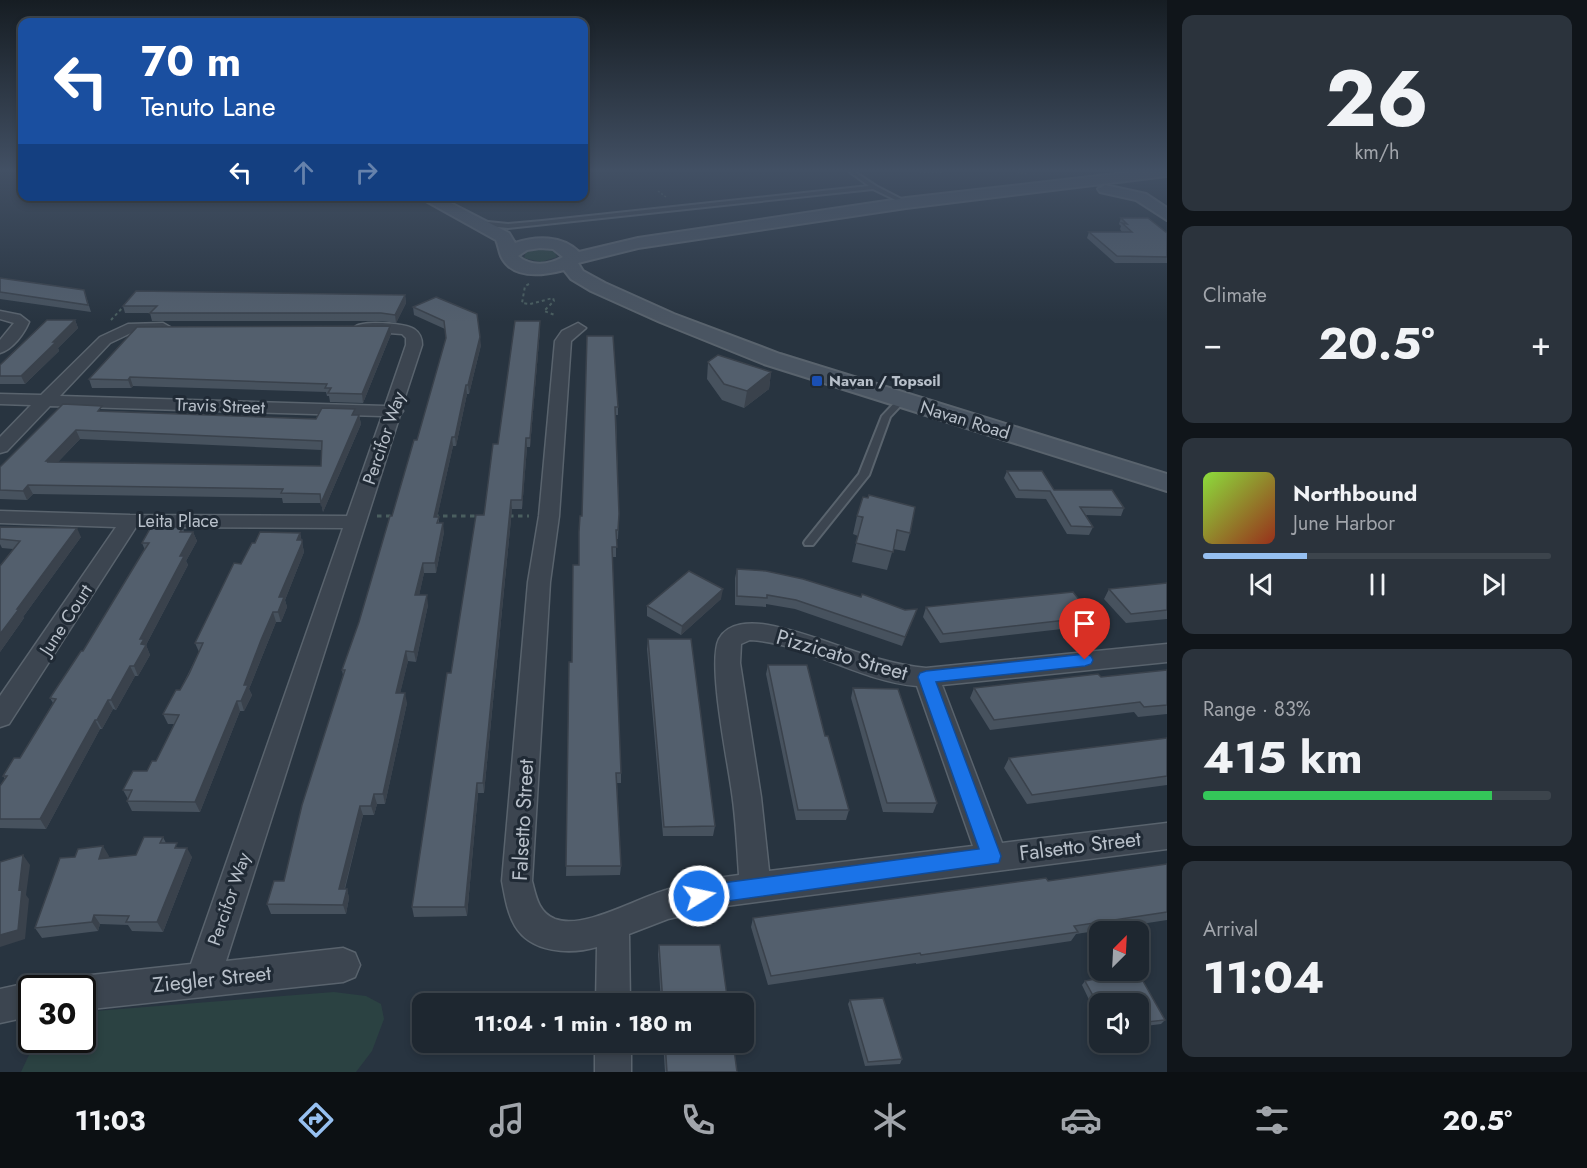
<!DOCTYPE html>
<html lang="en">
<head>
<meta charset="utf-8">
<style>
  :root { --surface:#1e2730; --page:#2b333c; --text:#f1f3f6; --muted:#a1a5ab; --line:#3c444c; --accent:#96c0f1 }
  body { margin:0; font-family:Jost,sans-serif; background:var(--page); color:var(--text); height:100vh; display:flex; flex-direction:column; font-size:22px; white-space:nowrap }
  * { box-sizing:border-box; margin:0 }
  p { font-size:20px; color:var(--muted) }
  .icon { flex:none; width:33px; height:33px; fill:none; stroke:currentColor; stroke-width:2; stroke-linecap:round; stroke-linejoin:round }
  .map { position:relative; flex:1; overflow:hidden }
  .details { display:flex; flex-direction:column; gap:15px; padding:15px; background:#10151a; width:420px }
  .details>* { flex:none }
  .banner { position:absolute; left:18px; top:18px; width:570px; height:183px; border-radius:12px; box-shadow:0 3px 9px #0003,0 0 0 2px var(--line); background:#1a4fa0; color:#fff; overflow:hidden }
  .needle { width:39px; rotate:24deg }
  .controls { position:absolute; left:1089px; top:921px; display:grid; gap:12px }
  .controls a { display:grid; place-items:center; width:60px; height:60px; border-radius:12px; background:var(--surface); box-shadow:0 3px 9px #0003,0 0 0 2px var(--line); font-size:30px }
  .speed { position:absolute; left:18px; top:975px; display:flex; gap:12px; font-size:30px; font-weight:700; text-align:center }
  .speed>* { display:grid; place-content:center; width:78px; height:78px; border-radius:50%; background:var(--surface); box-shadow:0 3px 9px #0003,0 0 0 2px var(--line); line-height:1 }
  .speed .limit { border:3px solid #111; border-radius:9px; background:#fff; color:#111 }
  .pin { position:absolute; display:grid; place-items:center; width:51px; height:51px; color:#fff; margin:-62px -26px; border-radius:50% 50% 50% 0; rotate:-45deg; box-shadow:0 0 6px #0007 }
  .pin .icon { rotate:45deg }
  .me { position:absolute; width:66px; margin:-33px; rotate:80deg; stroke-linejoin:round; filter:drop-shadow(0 0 4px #0008) }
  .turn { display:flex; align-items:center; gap:21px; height:126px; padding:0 24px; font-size:27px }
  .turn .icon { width:78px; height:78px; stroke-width:2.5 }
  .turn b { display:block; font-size:42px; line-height:51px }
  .lanes { display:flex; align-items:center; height:57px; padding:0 24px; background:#0003; justify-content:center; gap:30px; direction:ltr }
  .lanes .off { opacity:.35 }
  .big { font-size:45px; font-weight:700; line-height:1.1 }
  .details .widget { flex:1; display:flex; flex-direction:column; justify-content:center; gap:9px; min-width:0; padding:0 21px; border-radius:12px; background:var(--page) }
  .details .dial { align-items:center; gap:0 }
  .dial b { font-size:78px; line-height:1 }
  .song { display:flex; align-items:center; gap:18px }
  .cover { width:72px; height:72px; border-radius:9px; background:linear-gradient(135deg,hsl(90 70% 55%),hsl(10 70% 35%)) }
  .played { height:6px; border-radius:3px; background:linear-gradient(90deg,var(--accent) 30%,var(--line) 30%) }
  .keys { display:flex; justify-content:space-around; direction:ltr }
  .heat { display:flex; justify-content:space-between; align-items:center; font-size:33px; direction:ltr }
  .charge { height:9px; border-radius:4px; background:linear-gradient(90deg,#34c759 83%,var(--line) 0) }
  .trip { position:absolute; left:412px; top:993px; width:342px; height:60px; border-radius:12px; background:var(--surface); box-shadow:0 3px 9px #0003,0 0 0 2px var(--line); font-weight:700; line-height:60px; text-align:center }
  .dock { display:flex; height:96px; justify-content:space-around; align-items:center; background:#0c1013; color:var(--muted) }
  .dock .icon { width:42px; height:42px }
  .dock .current { color:var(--accent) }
  .dock b { font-size:27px; color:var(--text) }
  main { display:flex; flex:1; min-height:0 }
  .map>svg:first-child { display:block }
  .green { fill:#2b4242 }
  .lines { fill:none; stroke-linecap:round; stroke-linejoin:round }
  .lane-casing { stroke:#59636d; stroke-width:4 }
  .street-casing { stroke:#59636d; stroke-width:3 }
  .secondary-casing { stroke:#59636d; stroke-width:4 }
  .path-far2 { stroke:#4a5e5f; stroke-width:1.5; stroke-dasharray:2 2; stroke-linecap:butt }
  .path-far1 { stroke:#4a5e5f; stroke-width:2; stroke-dasharray:3 3; stroke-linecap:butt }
  .path { stroke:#4a5e5f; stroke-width:3; stroke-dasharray:4.5 4.5; stroke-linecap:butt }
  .lane { fill:#3c4550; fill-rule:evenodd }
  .street { fill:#3c4550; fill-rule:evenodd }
  .secondary { fill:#4a5562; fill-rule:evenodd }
  .wall { fill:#47525e; fill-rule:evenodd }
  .shaded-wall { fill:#3a424c }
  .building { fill:#535f6d; stroke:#3a424c; stroke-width:1.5; fill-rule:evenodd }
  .route { fill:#1a73e8; stroke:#114b97; stroke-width:1.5 }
  .transit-dot { fill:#1a4fb4; stroke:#202a35; stroke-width:2 }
  .labels { text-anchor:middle; stroke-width:6; stroke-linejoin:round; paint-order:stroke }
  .far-poi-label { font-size:15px; font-weight:bold; fill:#b8c0ca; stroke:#202a35; text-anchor:start }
  .street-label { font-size:18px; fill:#b8c0ca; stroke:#202a35 }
  .near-street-label { font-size:21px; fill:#b8c0ca; stroke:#202a35 }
</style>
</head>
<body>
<main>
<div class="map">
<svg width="1167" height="1072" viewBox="0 0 1167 1072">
  <rect width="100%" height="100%" fill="#283440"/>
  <!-- green -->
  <path class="green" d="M540,249l14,2 3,6 -16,5 -17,-4 2,-6z
    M334,992l32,4 15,8 3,15 -12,32 -16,21h-335l15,-32h46l1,-28z"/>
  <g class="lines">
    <defs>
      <path id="lane" d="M850,172h5l21,14 33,17 -5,1 -31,-15 -365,39 -30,-3 -3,-2 3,-2 30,3 34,-3 327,-35z
        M902,397l4,3 -16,17 -21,58 -56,70h-8l-1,-2 1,-2 54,-67 23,-58 17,-18z"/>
      <path id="street" d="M0,311l20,4 9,7c-5,12 -16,27 -29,31v-13l14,-17 -14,-4z
        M163,323l7,4 -2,3 -37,3 -21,10 -50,53 325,10 21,-61v-7l-4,-4 -40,-3 -7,-4c6,-7 51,-4 59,2 6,4 8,9 8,16l-21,64 2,2 -3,4 -174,546 117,-13 12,5 5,12 -5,12 -12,5 -261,28v-22h-15l3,-7 12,-5 109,-12 152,-436 -207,-1 -127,197 -9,3v-31l116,-169 -116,-4v-12l130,4 217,1 35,-100 -332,-10 -43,45 -7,2v-16l31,-32 -31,-1v-10l41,1 59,-58 28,-13z
        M578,323l8,5 -15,13 -12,175 -9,66 -18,299c4,15 6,31 23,38 29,11 82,-21 111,-29 24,-8 48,-12 73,-15 -2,-28 -3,-55 -7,-82 -4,-31 -25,-130 -13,-154 9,-17 32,-17 49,-14 54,10 102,38 158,43l241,-24v18l-225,23 60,158 165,-20v26l-441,57 -58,13 -39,15 1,70h-34l1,-57c-27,8 -66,6 -82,-21 -8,-14 -10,-29 -13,-45l26,-299 11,-66 16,-175 7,-10zM750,640c57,3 108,41 167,46l56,160 -204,25 -8,-74 -21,-134 1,-19z
        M32,982l13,6h-13v28l-32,7v-34z
        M595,1042h36v30h-36z"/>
      <path id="secondary" d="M1133,172h34v4l-261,32 -268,40 -60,15 5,8 22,12 69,31 106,40 387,120v17l-403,-127 -104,-42 -69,-31 -20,-12 -7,-9c-19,5 -50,10 -62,-12 -3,-5 -3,-12 -6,-18l-79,-44h20l72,37 6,10c21,-7 47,-8 64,9l59,-14 268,-40zM540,248l13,1 10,8c-14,8 -32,10 -45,-1l9,-6z
        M1105,185l41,9 21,14v12l-31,-20 -36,-8 -2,-3z"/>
    </defs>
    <!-- lane casing -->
    <use href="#lane" class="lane-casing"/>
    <!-- street casing -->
    <use href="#street" class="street-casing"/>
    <!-- secondary casing -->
    <use href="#secondary" class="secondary-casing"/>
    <!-- path-far2 -->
    <path class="path-far2" d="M920,172h24
      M1017,172l9,2
      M658,191l8,6"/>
    <!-- path-far1 -->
    <path class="path-far1" d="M529,284l-4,2 -3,17 8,1 23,-6 1,3 -10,10 11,4
      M111,320l14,-15"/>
    <!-- path -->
    <path class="path" d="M377,516h17
      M434,516h44
      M509,516h20"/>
    <!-- lane -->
    <use href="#lane" class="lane"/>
    <!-- street -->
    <use href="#street" class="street"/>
    <!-- secondary -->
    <use href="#secondary" class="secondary"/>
  </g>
  <!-- wall -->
  <path class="wall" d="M1121,218l46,15v30h-52l-28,-25 2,-6h33l-2,-3 1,-3 -2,-2z
    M0,278l84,12 7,22 -91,-13z
    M405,295l1,8 -10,20 -14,-2h-230l-2,-8h-25l-2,-7z
    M436,297l45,48 -12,49h-2l-11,52h-3l-16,71h2v6l5,9 -8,41h-12l-5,22 9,10 -12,57 -8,-1 -8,32 7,10 -22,101h-8l-3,11h-11l-18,74h2l2,9 -3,16h-75l-4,-10 17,-23 59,-206 -1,-5 17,-48 58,-182 29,-102 -1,-9 -31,-14 -1,-8z
    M75,320l3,8 -20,20 1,3 -34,33h-25v-19z
    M540,321v8l-10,118h-3l-5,62h-10l-28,284h-6l-11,123 -53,1 -2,-10 39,-234 47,-229z
    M390,326l1,8 -28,69 -33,-1 -1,-6h-2l-1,-4 -193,-6 -2,2h-39l-3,-9z
    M587,336l31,71v8h-2l3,99 -1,25h-2v18h-4l9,216v10h-4l4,83 -1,9 -54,1 6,-214 10,-146z
    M708,362l63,10 -2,17 -25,19 -22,-8 -15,-21z
    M104,411l212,8 43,-4 2,9 -38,88 -2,-9h-38l-1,-5 -249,-4 -6,6 -27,-1v-32zM80,439l241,11v16l-264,-3z
    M1007,471l47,19 70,18 -3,8 -35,-1 7,12 -4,8 -22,-1 -21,-35 -30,-1 -12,-20z
    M857,516l53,17 -5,18 -12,-2 -6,21 -35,-8 6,-26 -5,-2z
    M0,527l81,10 -58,80 1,1 -24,34 13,-103 -11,-1 -2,-4z
    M183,527l1,5h9l4,9 -11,20 2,4 -42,80 4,10 -12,21h-3l-19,34 -3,-1 -11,20h-2l-54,100 -46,-1v-42l5,-7 -2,-3 17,-18 33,-55 -3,-5 33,-47 62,-101 -3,-7z
    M300,533l4,19 -19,48 2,7 -6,15h-5l-27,67 3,6 -8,16h-4l-40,101 -68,-1 -5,-10 1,-2 -5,-9 24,-19 9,-10 18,-37h-6l-5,-10 17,-24 19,-38 -4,-9 46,-79 14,-21z
    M737,569l124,28 44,13 12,-1 -15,37 -107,-37 -29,-5v3l-31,-2v-27z
    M1167,583v36l-41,4 -22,-24 5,-10z
    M721,599l-40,36 -34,-19v-10z
    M926,607l167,10 -5,9 -148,17 -17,-26z
    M648,639l67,187 -2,10h-50l-16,-187z
    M768,665l57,71 24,74 -3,10h-50l-30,-146z
    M1167,670v44l-29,3 -4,-5 -144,18 -20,-32 4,-10 127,-11z
    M853,688l84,115 -4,10 -50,-1 -32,-114z
    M1167,738v47l-140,19 -23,-36 5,-10z
    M163,837l3,6 13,5 13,9 -29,75 -31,-1 -4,-6 -28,-1 -2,7 -56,7 -7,-10 74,-72 -1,2 28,-3z
    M1167,864v56l-91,14 -5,7 -155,23v-1l-148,22 -17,-58 2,-9 295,-37z
    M659,945l69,59h-67l-3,-50z
    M1107,970h31l3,4 -2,2 26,44 -4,4 -23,3v-23h-38v1l-8,1 -10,-21 3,-4 25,-5z
    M850,1000l52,59 -2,5 -35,2 -17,-62z
    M663,1042h70l4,30h-72z"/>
  <!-- shaded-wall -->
  <path class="shaded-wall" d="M405,295l1,8 -10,20 -1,-8z
    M75,320l3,8 -20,20 1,3 -34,33 -4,-8z
    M540,321v8l-10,118v-9z
    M390,326l1,8 -28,69 -1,-9z
    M480,337l1,8 -12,49 -1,-9z
    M771,372l-2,17 -25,19 3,-17z
    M130,377l3,9 -2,2 -3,-8z
    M466,385l1,9 -11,52 -1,-9z
    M359,415l2,9 -38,88 -2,-9z
    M76,430l4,9 -28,29 -6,-7z
    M452,437l1,9 -18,81 -1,-10z
    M526,438l1,9 -5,62v-9z
    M28,485l5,9 -6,6 -4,-9z
    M511,500l1,9 -28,284 -1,-10z
    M443,523l1,9 -8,41 -1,-10z
    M77,528l4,9 -58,80 1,1 -24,34v-18l17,-25z
    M193,532l4,9 -11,20 2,4 -42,80 4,10 -12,21 -4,-10 7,-22 -1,-5 40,-83z
    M300,533l4,19 -19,48 2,7 -6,15 -3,-10 1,-15z
    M423,563l1,10 -7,32 -2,-10z
    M723,589l-2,10 -40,36 1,-9z
    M427,595l1,10 -12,57 -2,-10z
    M917,609l-3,9 -12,28 3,-9z
    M273,612l3,10 -27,67 3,6 -8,16 -3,-10 3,-16 17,-45z
    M406,651l2,10 -10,41 -2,-9z
    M130,666l5,10 -19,34 -5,-10z
    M405,693l2,10 -22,101 -2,-10z
    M108,700l5,9 -11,20 -5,-9z
    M237,701l3,10 -40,101 -5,-10z
    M95,720l5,9 -54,100 -6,-10z
    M477,783l1,10 -11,123 -2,-9z
    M374,794l3,10 -3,11 -3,-9z
    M360,806l3,9 -21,83 -3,-9z
    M103,846l6,10 -4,13 -6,-10z
    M187,848l5,9 -29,75 -6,-10z
    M23,855l7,10 -4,30 3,4 -4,40 -25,8v-12l19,-45z
    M347,889l2,9 -3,16 -3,-9z
    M94,915l6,9 -2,7 -6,-9z"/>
  <!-- building -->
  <path class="building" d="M1121,218h27l19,15v24l-50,-1 -28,-24h43l-10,-9 5,1z
    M0,278l84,12 4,15 -88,-13z
    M136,291l269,4 -10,20 -14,-2h-231l7,-7h-34z
    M436,297l41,17 3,23 -12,48h-2l-11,52h-3l-18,80h5l-2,6h6l-8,40h-12l-8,32h12l-13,57 -8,-1 -10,42h9l-22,101h-9l-3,12h-11l-21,83h8l-4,16 -76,-1 7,-23h10l18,-76 43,-135h-3l17,-48 31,-106h2l22,-76h3l29,-102 -2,-17 -31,-14z
    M47,320h28l-22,22h3l-35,34h-21v-11z
    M515,321h25l-10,117h-4l-4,62h-11l-28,283h-6l-12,124h-53l35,-234h4l25,-158h8l9,-71h5z
    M390,326l-28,68 -34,-1 3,-5h-6l2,-4 -197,-7 -2,3 -39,-1 48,-52z
    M587,336h26l5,71h-3l4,107 -1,16h-2l1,17h-5l9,226h-5l5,93h-55l3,-204h3l1,-97h6v-33l1,-16h2z
    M718,355l53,17 -24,19 -23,-7 -16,-22z
    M63,404l39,2 -4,5 218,8 6,-11 33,1 -3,6h7l-38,88 -1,-9 -39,-1 2,-4 -255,-4 -5,6 -23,-1v-23zM76,430l246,11 -1,25 -274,-4 2,-1h-3z
    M1007,471h35l12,19h58l12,18 -44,-1 13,20 -22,-1 -21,-35 -31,-1z
    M869,495l46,12 -5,26 -13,-3 -4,22 -37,-9 7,-26 -6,-1 6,-19 5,1z
    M0,527l77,1 -60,81h2l-19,25v-68l20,-25 -20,-2z
    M151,527h32l-3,5h13l-13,24h4l-44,83h4l-3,5 5,1 -12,21h-4l-19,34h-3l-11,20h-2l-55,99h-40v-33l7,-10h-4l11,-18h6l36,-59 -6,-1 31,-47h2l60,-99 6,-9h-7z
    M260,532l40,1 -3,7h5v3l-23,54h5l-6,15h-5l-12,28 -17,45h4l-7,16h-4l-42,101 -68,-1 5,-11h-9l10,-19h14l5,-10h4l23,-46 -16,-1 13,-24h4l9,-16 14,-31h-8l39,-80 7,1 11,-21h3z
    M737,569l29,2 37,8 58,18 1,-3 43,16 12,-1 -12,28 -109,-37 -29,-5v3l-30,-2z
    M689,571l34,18 -41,37 -35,-20z
    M1167,583v27l-36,4 -22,-25z
    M1073,592l20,25 -150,17 -17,-27z
    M648,639h43l24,187 -51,1z
    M768,665h39l18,71h3l21,74h-51z
    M1167,670v35l-23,2 -4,-5 -146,18 -20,-32 124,-14 3,3z
    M853,688l45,1 39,114h-50z
    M1167,738v38l-135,19 -23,-37z
    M144,837h19l-3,6h17l-2,5h12l-30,74h-31l3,-6 -35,-1 -2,7 -57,6 25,-70 15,-1 3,-8 25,-3 -4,13 37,-4z
    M23,855l-4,35 3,-1 -4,41 -18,5v-73z
    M1167,864v48l-93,14 4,6 -157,23 -1,-2 -149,23 -18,-58 293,-40 2,3z
    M659,945h61l8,59h-65z
    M1113,970h25l3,4h-2l26,46 -27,3v-19h-27l-2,-4 -13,1 -11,-20 30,-6z
    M883,998l19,61 -34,3 -18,-62z
    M665,1042h68l4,30h-70z"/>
  <!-- sky -->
  <linearGradient id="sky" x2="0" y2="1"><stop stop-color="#161d23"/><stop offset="0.53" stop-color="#425064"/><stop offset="1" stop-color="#425064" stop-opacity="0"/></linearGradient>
  <rect width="1167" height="322" fill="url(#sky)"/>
  <!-- route -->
  <path class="route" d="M1085,654l6,2 2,4 -2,4 -6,2 -149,16 65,174 -2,7 -300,42 -7,-3 -3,-6 3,-7 7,-3 280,-37 -61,-172 2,-4 6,-2z"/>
  <!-- markers -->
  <rect class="transit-dot" x="811" y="375" width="12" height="12" rx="3"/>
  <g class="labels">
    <!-- far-poi labels -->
    <g class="far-poi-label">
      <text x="829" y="386">Navan / Topsoil</text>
    </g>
    <!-- street labels -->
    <g class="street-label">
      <text transform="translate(220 406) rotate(2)" y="6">Travis Street</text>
      <text transform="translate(965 420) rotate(17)" y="6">Navan Road</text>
      <text transform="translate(384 438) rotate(-71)" y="6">Percifor Way</text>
      <text x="178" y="527">Leita Place</text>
      <text transform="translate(66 620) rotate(-57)" y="6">June Court</text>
      <text transform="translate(229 899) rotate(-71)" y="6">Percifor Way</text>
    </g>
    <!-- near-street labels -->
    <g class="near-street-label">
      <text transform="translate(842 655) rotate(16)" y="7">Pizzicato Street</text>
      <text transform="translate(523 820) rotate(-87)" y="7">Falsetto Street</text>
      <text transform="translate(1080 846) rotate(-7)" y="7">Falsetto Street</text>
      <text transform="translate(212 979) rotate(-6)" y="7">Ziegler Street</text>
    </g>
  </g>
</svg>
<div class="controls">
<a><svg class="needle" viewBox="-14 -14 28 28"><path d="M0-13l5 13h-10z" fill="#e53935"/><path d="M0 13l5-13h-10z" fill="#a1a5ab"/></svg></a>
<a><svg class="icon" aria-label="sound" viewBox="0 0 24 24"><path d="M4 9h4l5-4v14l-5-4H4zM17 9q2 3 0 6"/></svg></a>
</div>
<div class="speed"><div class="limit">30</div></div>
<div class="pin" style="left:1085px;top:660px;background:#d93025"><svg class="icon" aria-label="arrive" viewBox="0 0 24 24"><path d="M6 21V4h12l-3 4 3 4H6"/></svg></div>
<svg class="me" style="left:699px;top:896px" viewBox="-20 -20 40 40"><circle r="17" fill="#1a73e8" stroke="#fff" stroke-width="3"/><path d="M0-11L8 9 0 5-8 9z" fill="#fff"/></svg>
<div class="trip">11:04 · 1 min · 180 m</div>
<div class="banner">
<div class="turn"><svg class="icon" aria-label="left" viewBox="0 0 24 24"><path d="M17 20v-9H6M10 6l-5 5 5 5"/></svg><div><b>70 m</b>Tenuto Lane</div></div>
<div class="lanes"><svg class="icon" aria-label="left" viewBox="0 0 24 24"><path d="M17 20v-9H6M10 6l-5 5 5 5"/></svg><svg class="icon off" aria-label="ahead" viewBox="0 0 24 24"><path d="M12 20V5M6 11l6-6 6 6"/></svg><svg class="icon off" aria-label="right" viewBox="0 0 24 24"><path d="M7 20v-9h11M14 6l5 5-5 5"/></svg></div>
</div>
</div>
<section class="details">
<div class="widget dial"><b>26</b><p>km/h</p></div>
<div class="widget"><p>Climate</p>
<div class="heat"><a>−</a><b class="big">20.5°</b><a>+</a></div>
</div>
<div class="widget">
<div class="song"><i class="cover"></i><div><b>Northbound</b><p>June Harbor</p></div></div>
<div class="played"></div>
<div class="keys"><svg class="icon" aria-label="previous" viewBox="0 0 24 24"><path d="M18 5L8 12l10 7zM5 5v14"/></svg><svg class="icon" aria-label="pause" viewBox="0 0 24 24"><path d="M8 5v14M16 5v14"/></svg><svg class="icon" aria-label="next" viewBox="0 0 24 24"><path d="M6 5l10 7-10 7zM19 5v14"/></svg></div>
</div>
<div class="widget"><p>Range · 83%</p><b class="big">415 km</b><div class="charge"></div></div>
<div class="widget"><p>Arrival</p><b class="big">11:04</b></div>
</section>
</main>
<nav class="dock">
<b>11:03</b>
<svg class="icon current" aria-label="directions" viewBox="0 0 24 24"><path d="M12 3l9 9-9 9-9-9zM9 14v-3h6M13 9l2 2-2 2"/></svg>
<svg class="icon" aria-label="music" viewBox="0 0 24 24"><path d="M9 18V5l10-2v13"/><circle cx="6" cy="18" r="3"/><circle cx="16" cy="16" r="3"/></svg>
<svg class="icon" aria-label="phone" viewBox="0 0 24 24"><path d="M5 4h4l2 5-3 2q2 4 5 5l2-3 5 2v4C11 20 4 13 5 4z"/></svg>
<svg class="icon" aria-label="climate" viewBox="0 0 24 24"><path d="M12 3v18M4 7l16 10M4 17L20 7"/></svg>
<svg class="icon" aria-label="car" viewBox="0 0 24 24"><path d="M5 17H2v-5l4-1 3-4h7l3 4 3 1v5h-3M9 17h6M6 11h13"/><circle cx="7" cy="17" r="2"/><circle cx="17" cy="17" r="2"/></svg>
<svg class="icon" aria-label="filters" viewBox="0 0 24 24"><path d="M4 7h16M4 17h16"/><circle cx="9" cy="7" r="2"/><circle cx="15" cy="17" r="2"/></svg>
<b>20.5°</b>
</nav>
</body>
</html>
